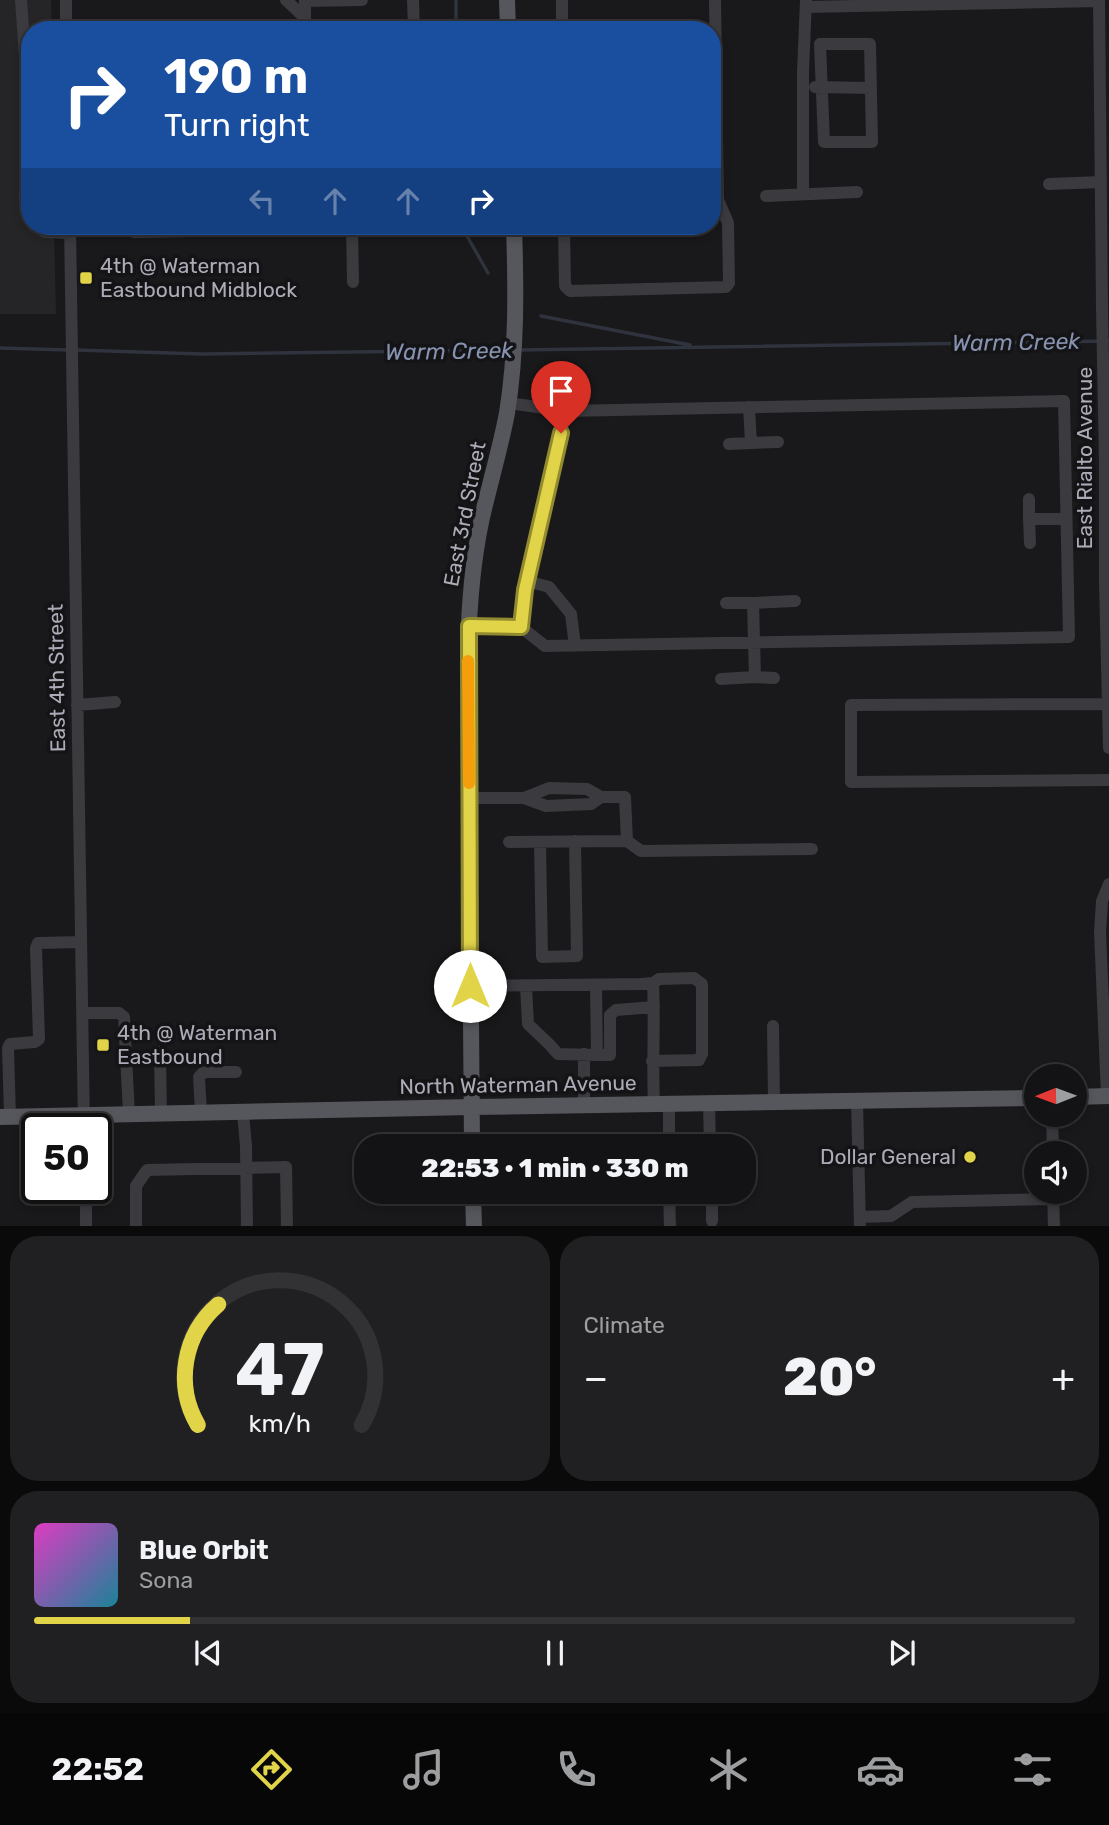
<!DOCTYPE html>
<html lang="en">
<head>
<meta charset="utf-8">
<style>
  :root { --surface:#131214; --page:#202022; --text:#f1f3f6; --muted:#9d9ea0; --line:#323234; --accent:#e1d449 }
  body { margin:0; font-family:Rubik,sans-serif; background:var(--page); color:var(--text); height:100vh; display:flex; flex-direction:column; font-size:26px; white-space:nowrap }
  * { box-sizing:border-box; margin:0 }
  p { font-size:23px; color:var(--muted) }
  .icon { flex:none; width:38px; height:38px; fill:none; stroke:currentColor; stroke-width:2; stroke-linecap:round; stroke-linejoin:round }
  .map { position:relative; height:1226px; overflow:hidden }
  .sheet { display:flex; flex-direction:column; gap:10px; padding:10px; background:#0a0a0b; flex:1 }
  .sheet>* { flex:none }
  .guide { position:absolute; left:21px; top:21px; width:700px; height:214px; border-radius:28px; box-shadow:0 4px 10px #0003,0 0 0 2px var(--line); background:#1a4fa0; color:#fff; overflow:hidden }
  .needle { width:46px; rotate:269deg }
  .buttons { position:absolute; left:1024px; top:1064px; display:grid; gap:14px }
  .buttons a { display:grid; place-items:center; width:63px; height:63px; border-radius:50%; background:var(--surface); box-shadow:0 4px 10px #0003,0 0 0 2px var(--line); font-size:35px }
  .speed { position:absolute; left:21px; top:1113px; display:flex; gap:14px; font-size:35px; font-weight:700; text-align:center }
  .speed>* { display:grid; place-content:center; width:91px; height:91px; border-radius:50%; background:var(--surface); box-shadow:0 4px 10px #0003,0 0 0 2px var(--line); line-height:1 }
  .speed .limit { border:4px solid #111; border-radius:10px; background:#fff; color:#111 }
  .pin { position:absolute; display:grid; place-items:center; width:60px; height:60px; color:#fff; margin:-72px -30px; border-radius:50% 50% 50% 0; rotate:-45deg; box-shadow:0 0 7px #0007 }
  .pin .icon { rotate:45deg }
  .me { position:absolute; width:77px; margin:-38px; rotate:0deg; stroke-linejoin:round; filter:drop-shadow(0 0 5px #0008) }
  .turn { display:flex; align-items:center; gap:24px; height:147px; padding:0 28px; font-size:32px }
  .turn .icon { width:91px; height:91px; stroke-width:2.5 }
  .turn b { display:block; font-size:49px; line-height:60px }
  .lanes { display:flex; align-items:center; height:66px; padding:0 28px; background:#0003; justify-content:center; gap:35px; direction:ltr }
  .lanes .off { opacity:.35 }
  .big { font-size:52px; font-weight:800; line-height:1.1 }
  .sheet .tile { flex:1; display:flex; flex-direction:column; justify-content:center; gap:10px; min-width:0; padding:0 24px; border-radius:28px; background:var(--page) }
  .sheet .dial { align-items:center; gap:0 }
  .dial svg { height:182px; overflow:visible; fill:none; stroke:var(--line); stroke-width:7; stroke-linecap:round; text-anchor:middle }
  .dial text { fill:var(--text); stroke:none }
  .song { display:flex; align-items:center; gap:21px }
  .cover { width:84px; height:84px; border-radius:10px; background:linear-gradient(135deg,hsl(310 70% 55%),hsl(190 70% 35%)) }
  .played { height:7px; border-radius:4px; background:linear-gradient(90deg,var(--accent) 15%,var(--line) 15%) }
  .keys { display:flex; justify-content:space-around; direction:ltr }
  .heat { display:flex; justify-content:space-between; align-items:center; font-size:38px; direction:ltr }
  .sheet .tiles { flex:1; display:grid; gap:10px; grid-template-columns:1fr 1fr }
  .tile:last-child { grid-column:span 2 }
  .trip { position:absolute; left:354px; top:1134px; width:402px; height:70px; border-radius:28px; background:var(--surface); box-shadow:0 4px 10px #0003,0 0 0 2px var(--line); font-weight:800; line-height:70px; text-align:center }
  .menu { display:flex; height:112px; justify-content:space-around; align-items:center; background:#080708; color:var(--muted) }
  .menu .icon { width:49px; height:49px }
  .menu .current { color:var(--accent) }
  .menu b { font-size:32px; color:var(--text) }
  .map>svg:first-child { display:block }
  .built { fill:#252427 }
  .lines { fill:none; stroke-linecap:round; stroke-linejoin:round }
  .stream { stroke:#2f333d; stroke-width:3.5 }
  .minor { stroke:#3a3a3f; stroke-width:12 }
  .major { stroke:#56565d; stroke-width:16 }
  .route-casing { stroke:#928a2f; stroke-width:18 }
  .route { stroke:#e1d449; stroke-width:12 }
  .slow { stroke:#f59e0b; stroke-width:12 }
  .poi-dot { fill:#e1d449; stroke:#141315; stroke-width:2.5 }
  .labels { text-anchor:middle; stroke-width:7; stroke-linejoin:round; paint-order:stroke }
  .poi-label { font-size:21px; fill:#acacb8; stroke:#141315; text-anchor:start }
  .street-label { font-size:21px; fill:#acacb8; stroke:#141315 }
  .water-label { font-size:23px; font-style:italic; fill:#8692b0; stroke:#141315 }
</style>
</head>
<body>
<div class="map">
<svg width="1109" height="1227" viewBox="0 0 1109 1227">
  <rect width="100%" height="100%" fill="#19181a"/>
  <!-- built -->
  <path class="built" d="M0,0h51l1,30h-22v196h24l2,88h-56z"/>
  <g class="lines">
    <!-- stream -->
    <path class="stream" d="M456,0v30
      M465,226l2,10 21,37
      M541,316l149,29
      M0,348l68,2
      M76,350l126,4 307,-4
      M520,350l589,-9"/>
    <!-- minor -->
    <path class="minor" d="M21,0l9,127
      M66,0v30
      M286,0l19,18
      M305,0v30
      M413,0l1,30
      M562,0v30
      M1099,0l3,309 3,156v118l4,165
      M305,1l57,-1
      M806,7l293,-6
      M820,44h50l2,98h-48z
      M815,87l56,1
      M30,178c-7,14 -7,28 0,42
      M1049,184l52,-2
      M803,194v-122l3,-72
      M766,196l91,-4
      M34,226l11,6 25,1
      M70,226l14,903
      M134,226v6l60,-1v-5
      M277,226v3l75,-1
      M352,226l1,56
      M564,226l1,60 5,5 156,-4 3,-4 -1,-60 -10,-23 -3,-200
      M508,403l58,8
      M751,443l27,-1
      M729,444l22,-1 -2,-36
      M1029,499v20
      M1030,543l-1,-24h37
      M527,581l22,6 22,27 4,32
      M726,603h27
      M469,626l52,1 24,19 524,-9 -5,-236 -498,10 -41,179 -4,37
      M755,677l19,1
      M721,679l34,-2 -2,-74 42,-2
      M1108,704l-257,1v77l258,-2
      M77,705l38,-3
      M469,798h55l22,8 45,-2 10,-7
      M627,841l14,10 171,-2
      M509,842l118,-1 -2,-44h-24l-14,-8 -38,-1 -25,10
      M540,842l2,115 35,-1 -2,-115
      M653,983c2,41 -1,81 1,121
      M470,986l171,-2 12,-1 6,-4 35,-1 8,6v70l-3,6 -47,1
      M526,986l2,38 22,21 8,9 39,1 -1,-69
      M82,1013h37l5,4 5,97
      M773,1026l1,76
      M160,1052l1,62
      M597,1055h13v-40l6,-5 38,-3
      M1107,1096l-7,-164 2,-31 7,-17
      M857,1101l3,126
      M709,1103l1,43
      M669,1104v42
      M584,1105v-51
      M243,1112l3,34 1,81
      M201,1113l-2,-36 5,-5h32
      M1052,1115l1,38
      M10,1117l-2,-69 2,-4 25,-2 4,-3 -3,-91 2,-5 43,-1
      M86,1188v39
      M669,1192l1,35
      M712,1192v29
      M1053,1192l1,35
      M860,1217l31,-1 21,-14 142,-3
      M136,1227v-41l11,-16 139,-3 1,60"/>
    <!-- major -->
    <path class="major" d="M507,0l1,30
      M1074,1097l35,-1
      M0,1117l472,-10 564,-9
      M472,1146l-4,-496c1,-43 4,-85 13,-128 8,-36 19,-72 26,-109 10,-62 9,-125 7,-187
      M473,1192l1,35"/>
  </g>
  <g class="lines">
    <defs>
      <path id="route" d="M470,986l-1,-360 52,1 4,-37 36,-157"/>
    </defs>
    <!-- route casing -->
    <use href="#route" class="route-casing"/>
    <!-- route -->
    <use href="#route" class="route"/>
    <!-- slow -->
    <path class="slow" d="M468,661l1,122"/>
  </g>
  <!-- markers -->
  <g class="poi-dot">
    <rect x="79" y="271" width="14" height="14" rx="3.5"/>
    <rect x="96" y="1038" width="14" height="14" rx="3.5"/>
    <circle cx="970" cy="1157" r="7"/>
  </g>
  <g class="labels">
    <!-- poi labels -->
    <g class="poi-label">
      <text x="100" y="273">4th @ Waterman<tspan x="100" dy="24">Eastbound Midblock</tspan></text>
      <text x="117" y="1040">4th @ Waterman<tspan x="117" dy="24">Eastbound</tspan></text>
      <text x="956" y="1164" text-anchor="end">Dollar General</text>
    </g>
    <!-- street labels -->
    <g class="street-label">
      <text transform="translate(1085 458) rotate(-90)" y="7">East Rialto Avenue</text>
      <text transform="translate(465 514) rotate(-79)" y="7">East 3rd Street</text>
      <text transform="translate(57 678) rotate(-91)" y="7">East 4th Street</text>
      <text transform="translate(518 1085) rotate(-1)" y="7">North Waterman Avenue</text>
    </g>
    <!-- water labels -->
    <g class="water-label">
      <text transform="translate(1016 342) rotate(-1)" y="8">Warm Creek</text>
      <text transform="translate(449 351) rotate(-1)" y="8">Warm Creek</text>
    </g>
  </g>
</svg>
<div class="buttons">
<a><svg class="needle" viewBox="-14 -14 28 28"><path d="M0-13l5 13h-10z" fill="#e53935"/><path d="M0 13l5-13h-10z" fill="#9d9ea0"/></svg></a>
<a><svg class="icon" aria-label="sound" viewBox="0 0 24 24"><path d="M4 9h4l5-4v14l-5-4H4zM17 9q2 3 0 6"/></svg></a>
</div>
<div class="speed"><div class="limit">50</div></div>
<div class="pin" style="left:561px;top:433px;background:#d93025"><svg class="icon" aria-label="arrive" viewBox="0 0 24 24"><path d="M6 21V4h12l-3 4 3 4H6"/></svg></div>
<svg class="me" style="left:470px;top:986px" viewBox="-20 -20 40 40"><circle r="19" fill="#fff"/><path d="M0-13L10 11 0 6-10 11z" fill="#e1d449"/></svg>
<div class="trip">22:53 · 1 min · 330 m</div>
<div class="guide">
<div class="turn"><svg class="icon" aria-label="right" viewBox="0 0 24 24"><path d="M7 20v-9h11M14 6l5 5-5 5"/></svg><div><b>190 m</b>Turn right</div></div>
<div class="lanes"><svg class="icon off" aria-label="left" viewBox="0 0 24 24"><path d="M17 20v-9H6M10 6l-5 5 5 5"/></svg><svg class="icon off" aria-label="ahead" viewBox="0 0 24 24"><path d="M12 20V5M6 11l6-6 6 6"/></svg><svg class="icon off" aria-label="ahead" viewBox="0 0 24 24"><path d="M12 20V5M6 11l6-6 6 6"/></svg><svg class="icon" aria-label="right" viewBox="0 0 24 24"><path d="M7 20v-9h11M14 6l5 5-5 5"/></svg></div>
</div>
</div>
<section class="sheet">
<div class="tiles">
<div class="tile dial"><svg viewBox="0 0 100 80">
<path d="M14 69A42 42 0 1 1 86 69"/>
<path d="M14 69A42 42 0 0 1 23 16" stroke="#e1d449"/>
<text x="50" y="56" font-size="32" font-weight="700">47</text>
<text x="50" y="72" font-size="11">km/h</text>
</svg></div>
<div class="tile"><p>Climate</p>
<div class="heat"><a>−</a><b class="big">20°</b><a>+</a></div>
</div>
<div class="tile">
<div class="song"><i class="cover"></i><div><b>Blue Orbit</b><p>Sona</p></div></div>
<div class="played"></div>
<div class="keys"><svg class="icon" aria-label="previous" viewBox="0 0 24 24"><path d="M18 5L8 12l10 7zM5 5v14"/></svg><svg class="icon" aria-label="pause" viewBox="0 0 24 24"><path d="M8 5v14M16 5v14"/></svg><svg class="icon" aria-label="next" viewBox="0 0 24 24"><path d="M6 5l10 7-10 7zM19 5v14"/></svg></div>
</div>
</div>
</section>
<nav class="menu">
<b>22:52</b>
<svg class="icon current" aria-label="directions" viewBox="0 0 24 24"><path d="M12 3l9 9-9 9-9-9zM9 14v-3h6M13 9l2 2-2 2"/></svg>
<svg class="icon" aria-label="music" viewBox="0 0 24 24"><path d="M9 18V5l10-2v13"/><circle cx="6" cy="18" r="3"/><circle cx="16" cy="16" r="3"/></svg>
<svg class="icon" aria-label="phone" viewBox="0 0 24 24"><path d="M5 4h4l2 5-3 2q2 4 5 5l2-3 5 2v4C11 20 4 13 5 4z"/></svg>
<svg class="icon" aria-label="climate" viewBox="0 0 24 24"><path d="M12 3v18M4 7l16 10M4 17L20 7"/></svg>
<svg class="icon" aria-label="car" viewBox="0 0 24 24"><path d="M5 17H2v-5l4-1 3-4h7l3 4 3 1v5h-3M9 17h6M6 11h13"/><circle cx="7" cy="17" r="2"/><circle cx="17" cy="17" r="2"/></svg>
<svg class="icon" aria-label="filters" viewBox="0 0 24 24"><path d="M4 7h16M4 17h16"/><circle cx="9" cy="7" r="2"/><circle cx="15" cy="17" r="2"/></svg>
</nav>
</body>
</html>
